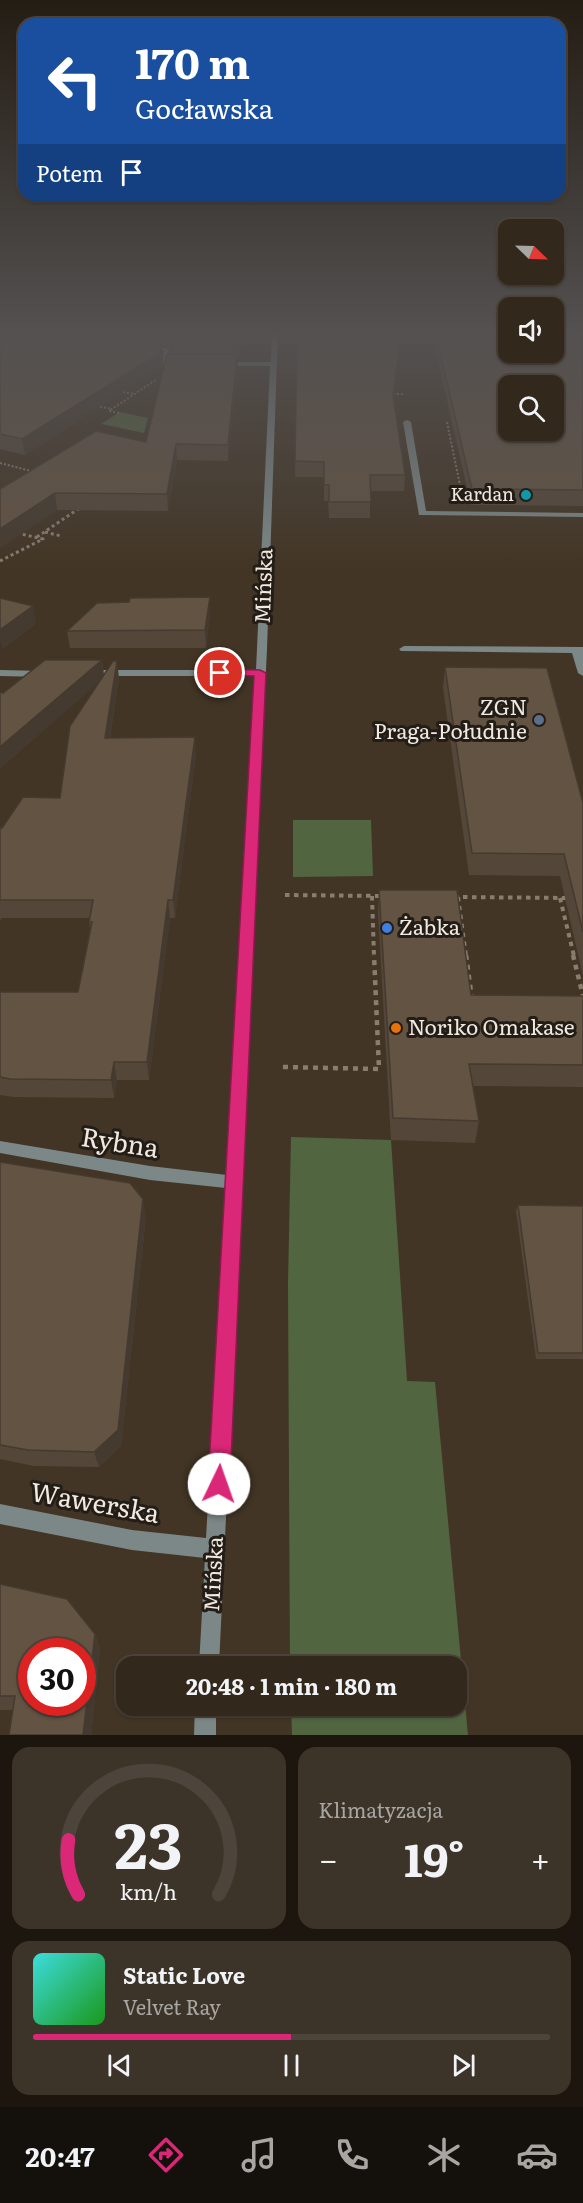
<!DOCTYPE html>
<html lang="pl">
<head>
<meta charset="utf-8">
<style>
  :root { --surface:#32281c; --page:#3d3429; --text:#f1f3f6; --muted:#a8a6a3; --line:#4d443b; --accent:#db2777 }
  body { margin:0; font-family:Literata,serif; background:var(--page); color:var(--text); height:100vh; display:flex; flex-direction:column; font-size:22px; white-space:nowrap }
  * { box-sizing:border-box; margin:0 }
  p { font-size:20px; color:var(--muted) }
  .icon { flex:none; width:33px; height:33px; fill:none; stroke:currentColor; stroke-width:2; stroke-linecap:round; stroke-linejoin:round }
  .map { position:relative; height:1735px; overflow:hidden }
  .drawer { display:flex; flex-direction:column; gap:12px; padding:12px; background:#1c160f; flex:1 }
  .drawer>* { flex:none }
  .top-card { position:absolute; left:18px; top:18px; width:548px; height:183px; border-radius:18px; box-shadow:0 2px 4px #0004,0 0 0 2px var(--line); background:#1a4fa0; color:#fff; overflow:hidden }
  .needle { width:39px; rotate:113deg }
  .controls { position:absolute; left:498px; top:219px; display:grid; gap:12px }
  .controls a { display:grid; place-items:center; width:66px; height:66px; border-radius:12px; background:var(--surface); box-shadow:0 2px 4px #0004,0 0 0 2px var(--line); font-size:30px }
  .speed { position:absolute; left:18px; top:1638px; display:flex; gap:12px; font-size:30px; font-weight:700; text-align:center }
  .speed>* { display:grid; place-content:center; width:78px; height:78px; border-radius:50%; background:var(--surface); box-shadow:0 2px 4px #0004,0 0 0 2px var(--line); line-height:1 }
  .speed .limit { border:9px solid #d22; background:#fff; color:#111 }
  .pin { position:absolute; display:grid; place-items:center; width:51px; height:51px; color:#fff; margin:-26px; border:3px solid #fff; border-radius:50%; box-shadow:0 2px 6px #0007 }
  .me { position:absolute; width:66px; margin:-33px; rotate:3deg; stroke-linejoin:round; filter:drop-shadow(0 0 4px #0008) }
  .turn { display:flex; align-items:center; gap:21px; height:126px; padding:0 18px; font-size:27px }
  .turn .icon { width:78px; height:78px; stroke-width:2.5 }
  .turn b { display:block; font-size:42px; line-height:51px }
  .then { display:flex; align-items:center; height:57px; padding:0 18px; background:#0003; gap:12px; font-size:22px }
  .big { font-size:45px; font-weight:700; line-height:1.1 }
  .drawer .card { flex:1; display:flex; flex-direction:column; justify-content:center; gap:9px; min-width:0; padding:0 21px; border-radius:18px; background:var(--page) }
  .drawer .dial { align-items:center; gap:0 }
  .dial svg { height:156px; overflow:visible; fill:none; stroke:var(--line); stroke-width:7; stroke-linecap:round; text-anchor:middle }
  .dial text { fill:var(--text); stroke:none }
  .song { display:flex; align-items:center; gap:18px }
  .cover { width:72px; height:72px; border-radius:9px; background:linear-gradient(135deg,hsl(180 70% 55%),hsl(120 70% 35%)) }
  .played { height:6px; border-radius:3px; background:linear-gradient(90deg,var(--accent) 50%,var(--line) 50%) }
  .keys { display:flex; justify-content:space-around; direction:ltr }
  .heat { display:flex; justify-content:space-between; align-items:center; font-size:33px; direction:ltr }
  .drawer .tiles { flex:1; display:grid; gap:12px; grid-template-columns:1fr 1fr }
  .card:last-child { grid-column:span 2 }
  .trip { position:absolute; left:116px; top:1656px; width:351px; height:60px; border-radius:18px; background:var(--surface); box-shadow:0 2px 4px #0004,0 0 0 2px var(--line); font-weight:700; line-height:60px; text-align:center }
  .tab-bar { display:flex; height:96px; justify-content:space-around; align-items:center; background:#14100b; color:var(--muted) }
  .tab-bar .icon { width:42px; height:42px }
  .tab-bar .selected { color:var(--accent) }
  .tab-bar b { font-size:27px; color:var(--text) }
  .map>svg:first-child { display:block }
  .green { fill:#526541 }
  .lines { fill:none; stroke-linecap:round; stroke-linejoin:round }
  .path-far3 { stroke:#897d70; stroke-width:2; stroke-dasharray:2 2; stroke-linecap:butt }
  .path-far2 { stroke:#897d70; stroke-width:3; stroke-dasharray:3 3; stroke-linecap:butt }
  .path-far1 { stroke:#897d70; stroke-width:4; stroke-dasharray:4.5 4.5; stroke-linecap:butt }
  .path { stroke:#897d70; stroke-width:4.5; stroke-dasharray:5 5; stroke-linecap:butt }
  .lane { fill:#7c8887; fill-rule:evenodd }
  .street { fill:#7c8887; fill-rule:evenodd }
  .wall { fill:#54473a }
  .shaded-wall { fill:#453a2f }
  .building { fill:#625343; stroke:#453a2f; stroke-width:1.5; fill-rule:evenodd }
  .route { fill:#db2777; stroke:#8e194d; stroke-width:1.5 }
  .culture-dot { fill:#0f9aa8; stroke:#231d17; stroke-width:2 }
  .service-dot { fill:#5c6f8a; stroke:#231d17; stroke-width:2 }
  .shop-dot { fill:#3f7fe0; stroke:#231d17; stroke-width:2 }
  .food-dot { fill:#e8710a; stroke:#231d17; stroke-width:2 }
  .labels { text-anchor:middle; stroke-width:6; stroke-linejoin:round; paint-order:stroke }
  .far-poi-label { font-size:18px; fill:#f1e8df; stroke:#231d17; text-anchor:end }
  .street-label { font-size:21px; fill:#f1e8df; stroke:#231d17 }
  .poi-label { font-size:21px; fill:#f1e8df; stroke:#231d17; text-anchor:start }
  .near-street-label { font-size:26px; fill:#f1e8df; stroke:#231d17 }
</style>
</head>
<body>
<div class="map">
<svg width="583" height="1735" viewBox="0 0 583 1735">
  <rect width="100%" height="100%" fill="#423525"/>
  <!-- green -->
  <path class="green" d="M120,412l28,6 -4,15 -43,-9z
    M293,820h78l2,56 -80,1z
    M291,1137l100,3 16,241 28,1 33,353h-176l-1,-29h165v-40h-166l-2,-382z"/>
  <g class="lines">
    <!-- path-far3 -->
    <path class="path-far3" d="M123,392l12,2
      M389,394h14
      M96,406l16,3
      M119,413l-10,-2 48,-32
      M447,422l14,68
      M0,463l31,8"/>
    <!-- path-far2 -->
    <path class="path-far2" d="M461,488l1,4
      M45,532l16,4
      M37,537l44,-30
      M0,561l43,-22 -26,-6"/>
    <!-- path-far1 -->
    <path class="path-far1" d="M285,895l99,1
      M372,896l2,60
      M454,897l116,1
      M458,897l8,59
      M560,898l14,58"/>
    <!-- path -->
    <path class="path" d="M466,955l6,44
      M573,955l10,41
      M283,1067l96,2 -5,-114"/>
    <!-- lane -->
    <path class="lane" d="M407,420l4,2 15,89 157,2v4l-164,-2 -16,-93z
      M404,646l179,1v29l-5,-3 -6,-20 -171,-2 -2,-2z"/>
    <!-- street -->
    <path class="street" d="M272,331h6l-11,318 -48,1017h-20l6,-108 -73,-8 -132,-26v-20l132,26 74,8 20,-350 -76,-8 -150,-27v-12l150,25 77,9 29,-499h-169l-5,-3 5,-3h169l14,-304h-49l-3,-2 3,-2h50z
      M146,344l23,5v13l3,1v2l-9,-1 1,-13 -20,-4z
      M0,670l43,1 5,3 -5,3 -43,-1z
      M195,1706h21v29h-22z"/>
  </g>
  <!-- wall -->
  <path class="wall" d="M0,331h242l-3,29h-2l1,8 -10,93 -51,-1 -9,51 -111,-1 -57,38v-59l146,-47 25,-88v-4l-6,-4 -3,-1 1,21 -138,89 -25,-6z
    M302,331h99l-7,67 11,77 -1,16h-34v27h-41l-1,-17h-4v-24h-29l2,-134h5z
    M431,331h152v175l-112,-1z
    M210,615l-4,33h-136l-3,-17z
    M102,660l2,15 15,3 -9,60 86,16 -21,164h-5l-21,162h-32l-3,18 -100,-1 -14,-2v-103h78l12,-64 -1,-6 1,-4h-88l-2,2v-93l2,1 58,-30 38,-115 -95,10z
    M445,667l138,136v173l-23,-100 -91,-1 -26,-187z
    M379,890l92,105 112,1v91l-110,-1 6,35 -4,22 -84,-3 -13,-228z
    M0,1162l146,55 -25,229 -22,21 -65,-1 -34,-7z
    M518,1205l65,1v153h-47l-20,-148z
    M0,1584l95,50 5,15 -9,86h-82l4,-25h-13z"/>
  <!-- shaded-wall -->
  <path class="shaded-wall" d="M240,331h2l-3,29 -1,-15z
    M401,331l-8,79v-15z
    M161,340l2,26 -138,89 -3,-16 138,-90z
    M237,354l1,14 -10,93v-16z
    M176,444l1,16 -9,51 -1,-17z
    M55,493l2,17 -57,38v-19z
    M210,597v18l-4,33 -1,-18z
    M33,606l3,18 -34,26 -2,-9v-11z
    M102,660l2,18 -104,91v-22z
    M117,661l2,17 -12,77 -2,-17z
    M195,737l1,17 -21,164 -2,-18z
    M168,900l2,18 -21,162 -2,-18z
    M114,1062l3,18 -3,18 -3,-18z
    M143,1199l3,18 -25,229 -22,21 -5,-15z
    M95,1634l5,15 -9,86h-8z"/>
  <!-- building -->
  <path class="building" d="M0,331h122l39,9 -1,9 2,3 -140,87 -22,-5z
    M164,331h76l-2,14h-67l1,-8z
    M302,331h99l-8,64 12,80h-35l1,27h-42v-17h-5v-23l-29,-1 2,-118h5z
    M435,331h73v21h46v-21h29v159l-111,-1zM508,386h46v44h-46z
    M167,354h70l-9,91 -52,-1 -9,50 -112,-1 -55,36v-40l96,-58 50,11z
    M210,597l-5,33 -138,1 30,-28 32,-1 1,-4z
    M0,598l33,8 -33,24z
    M45,660h57l-102,87v-54l1,-1 2,1z
    M113,661h4l-12,77 90,-1 -22,163h-5l-21,162h-33l-3,18 -101,-1 -10,-2v-85h78l14,-70h-3l4,-22h-93v-73l2,1 21,-31 37,1 10,-72z
    M445,667l102,1 36,135v129l-19,-78 -92,-1z
    M379,890h78l14,105 112,1v69l-114,-1 10,57 -86,-3z
    M0,1162l130,21 13,16 -25,231 -24,22 -66,-2 -28,-5z
    M518,1205l65,1v147h-45z
    M0,1584l67,15 28,35 -12,101h-74l6,-39h-15zM32,1652h50v50h-50z"/>
  <!-- sky -->
  <linearGradient id="sky" x2="0" y2="1"><stop stop-color="#241d14"/><stop offset="0.58" stop-color="#545151"/><stop offset="1" stop-color="#545151" stop-opacity="0"/></linearGradient>
  <rect width="583" height="574" fill="url(#sky)"/>
  <!-- route -->
  <path class="route" d="M220,669l40,1 6,3 -36,811 -3,8 -8,3 -8,-3 -3,-8 46,-808 -37,-1 -2,-2z"/>
  <!-- markers -->
  <circle class="culture-dot" cx="526" cy="495" r="6"/>
  <circle class="service-dot" cx="539" cy="720" r="6"/>
  <circle class="shop-dot" cx="387" cy="928" r="6"/>
  <circle class="food-dot" cx="396" cy="1028" r="6"/>
  <g class="labels">
    <!-- far-poi labels -->
    <g class="far-poi-label">
      <text x="514" y="501">Kardan</text>
    </g>
    <!-- street labels -->
    <g class="street-label">
      <text transform="translate(264 586) rotate(-88)" y="7">Mińska</text>
      <text transform="translate(214 1574) rotate(-87)" y="7">Mińska</text>
    </g>
    <!-- poi labels -->
    <g class="poi-label">
      <text x="527" y="715" text-anchor="end">ZGN<tspan x="527" dy="24">Praga-Południe</tspan></text>
      <text x="399" y="935">Żabka</text>
      <text x="408" y="1035">Noriko Omakase</text>
    </g>
    <!-- near-street labels -->
    <g class="near-street-label">
      <text transform="translate(120 1143) rotate(9)" y="9">Rybna</text>
      <text transform="translate(95 1503) rotate(10)" y="9">Wawerska</text>
    </g>
  </g>
</svg>
<div class="controls">
<a><svg class="needle" viewBox="-14 -14 28 28"><path d="M0-13l5 13h-10z" fill="#e53935"/><path d="M0 13l5-13h-10z" fill="#a8a6a3"/></svg></a>
<a><svg class="icon" aria-label="sound" viewBox="0 0 24 24"><path d="M4 9h4l5-4v14l-5-4H4zM17 9q2 3 0 6"/></svg></a>
<a><svg class="icon" aria-label="search" viewBox="0 0 24 24"><circle cx="10" cy="10" r="6"/><path d="M15 15l6 6"/></svg></a>
</div>
<div class="speed"><div class="limit">30</div></div>
<div class="pin" style="left:220px;top:673px;background:#d93025"><svg class="icon" aria-label="arrive" viewBox="0 0 24 24"><path d="M6 21V4h12l-3 4 3 4H6"/></svg></div>
<svg class="me" style="left:219px;top:1484px" viewBox="-20 -20 40 40"><circle r="19" fill="#fff"/><path d="M0-13L10 11 0 6-10 11z" fill="#db2777"/></svg>
<div class="trip">20:48 · 1 min · 180 m</div>
<div class="top-card">
<div class="turn"><svg class="icon" aria-label="left" viewBox="0 0 24 24"><path d="M17 20v-9H6M10 6l-5 5 5 5"/></svg><div><b>170 m</b>Gocławska</div></div>
<div class="then">Potem<svg class="icon" aria-label="arrive" viewBox="0 0 24 24"><path d="M6 21V4h12l-3 4 3 4H6"/></svg></div>
</div>
</div>
<section class="drawer">
<div class="tiles">
<div class="card dial"><svg viewBox="0 0 100 80">
<path d="M14 69A42 42 0 1 1 86 69"/>
<path d="M14 69A42 42 0 0 1 9 41" stroke="#db2777"/>
<text x="50" y="56" font-size="32" font-weight="700">23</text>
<text x="50" y="72" font-size="11">km/h</text>
</svg></div>
<div class="card"><p>Klimatyzacja</p>
<div class="heat"><a>−</a><b class="big">19°</b><a>+</a></div>
</div>
<div class="card">
<div class="song"><i class="cover"></i><div><b>Static Love</b><p>Velvet Ray</p></div></div>
<div class="played"></div>
<div class="keys"><svg class="icon" aria-label="previous" viewBox="0 0 24 24"><path d="M18 5L8 12l10 7zM5 5v14"/></svg><svg class="icon" aria-label="pause" viewBox="0 0 24 24"><path d="M8 5v14M16 5v14"/></svg><svg class="icon" aria-label="next" viewBox="0 0 24 24"><path d="M6 5l10 7-10 7zM19 5v14"/></svg></div>
</div>
</div>
</section>
<nav class="tab-bar">
<b>20:47</b>
<svg class="icon selected" aria-label="directions" viewBox="0 0 24 24"><path d="M12 3l9 9-9 9-9-9zM9 14v-3h6M13 9l2 2-2 2"/></svg>
<svg class="icon" aria-label="music" viewBox="0 0 24 24"><path d="M9 18V5l10-2v13"/><circle cx="6" cy="18" r="3"/><circle cx="16" cy="16" r="3"/></svg>
<svg class="icon" aria-label="phone" viewBox="0 0 24 24"><path d="M5 4h4l2 5-3 2q2 4 5 5l2-3 5 2v4C11 20 4 13 5 4z"/></svg>
<svg class="icon" aria-label="climate" viewBox="0 0 24 24"><path d="M12 3v18M4 7l16 10M4 17L20 7"/></svg>
<svg class="icon" aria-label="car" viewBox="0 0 24 24"><path d="M5 17H2v-5l4-1 3-4h7l3 4 3 1v5h-3M9 17h6M6 11h13"/><circle cx="7" cy="17" r="2"/><circle cx="17" cy="17" r="2"/></svg>
</nav>
</body>
</html>
